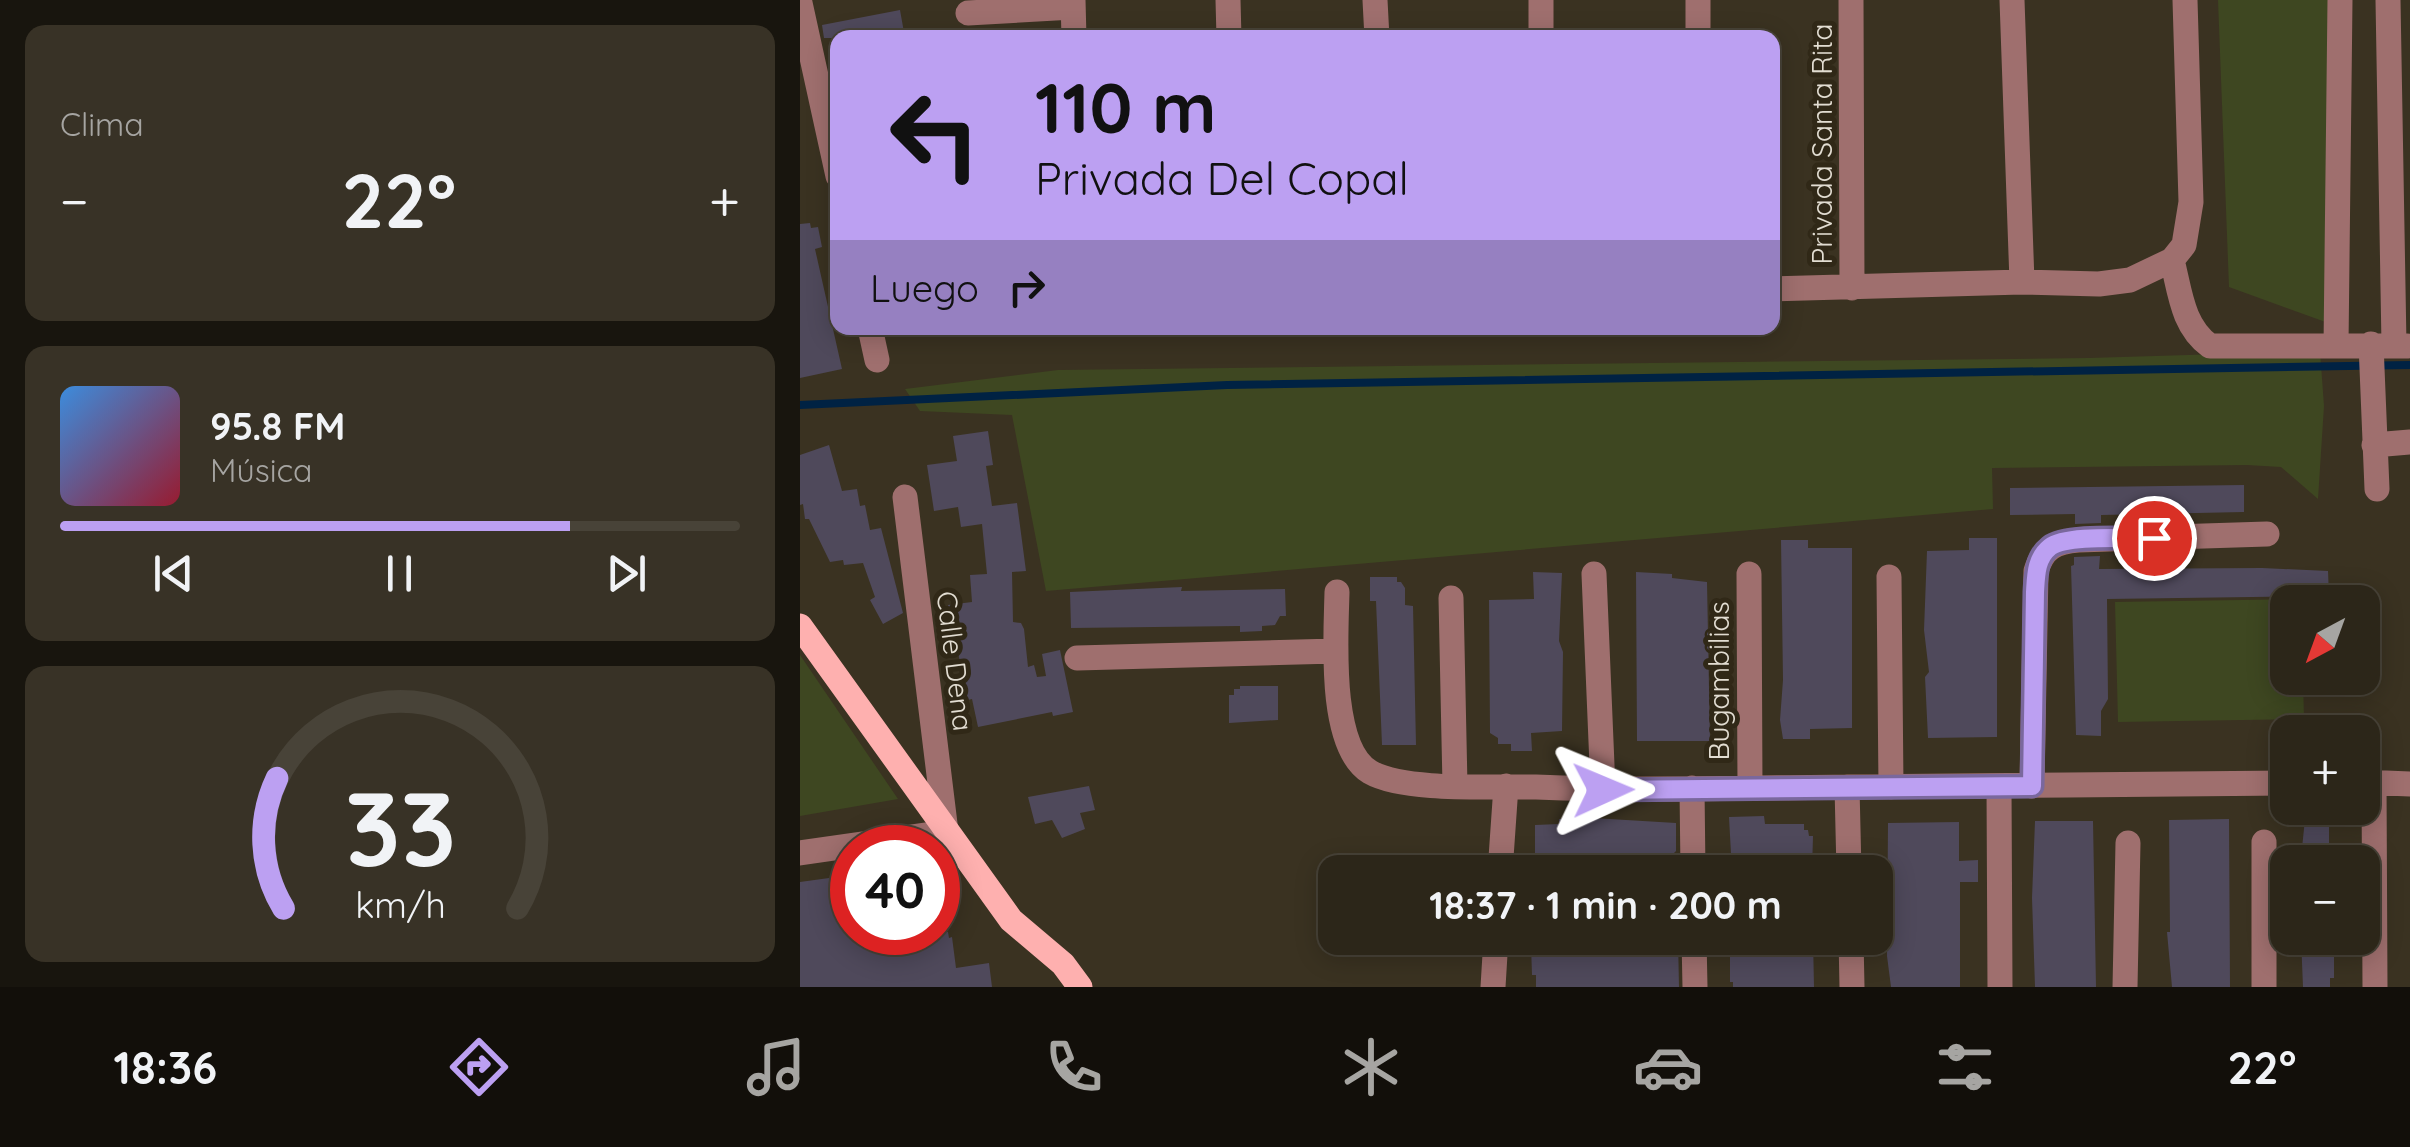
<!DOCTYPE html>
<html lang="es">
<head>
<meta charset="utf-8">
<style>
  :root { --surface:#2c2619; --page:#383226; --text:#f1f3f6; --muted:#a6a5a2; --line:#484338; --accent:#bca0f2 }
  body { margin:0; font-family:Quicksand,sans-serif; background:var(--page); color:var(--text); height:100vh; display:flex; flex-direction:column; font-size:38px; white-space:nowrap }
  * { box-sizing:border-box; margin:0 }
  p { font-size:32px; color:var(--muted) }
  .icon { flex:none; width:55px; height:55px; fill:none; stroke:currentColor; stroke-width:2; stroke-linecap:round; stroke-linejoin:round }
  .map { position:relative; flex:1; overflow:hidden }
  .details { display:flex; flex-direction:column; gap:25px; padding:25px; background:#18150e; width:800px }
  .details>* { flex:none }
  .hud { position:absolute; left:30px; top:30px; width:950px; height:305px; border-radius:20px; box-shadow:0 5px 25px #0003,0 0 0 2px var(--line); background:#bca0f2; color:#111; overflow:hidden }
  .needle { width:65px; rotate:221deg }
  .controls { position:absolute; left:1470px; top:585px; display:grid; gap:20px }
  .controls a { display:grid; place-items:center; width:110px; height:110px; border-radius:20px; background:var(--surface); box-shadow:0 5px 25px #0003,0 0 0 2px var(--line); font-size:50px }
  .speed { position:absolute; left:30px; top:825px; display:flex; gap:20px; font-size:50px; font-weight:700; text-align:center }
  .speed>* { display:grid; place-content:center; width:130px; height:130px; border-radius:50%; background:var(--surface); box-shadow:0 5px 25px #0003,0 0 0 2px var(--line); line-height:1 }
  .speed .limit { border:15px solid #d22; background:#fff; color:#111 }
  .pin { position:absolute; display:grid; place-items:center; width:85px; height:85px; color:#fff; margin:-42px; border:5px solid #fff; border-radius:50%; box-shadow:0 2px 10px #0007 }
  .me { position:absolute; width:110px; margin:-55px; rotate:89deg; stroke-linejoin:round; filter:drop-shadow(0 0 8px #0008) }
  .turn { display:flex; align-items:center; gap:35px; height:210px; padding:0 40px; font-size:45px }
  .turn .icon { width:130px; height:130px; stroke-width:2.5 }
  .turn b { display:block; font-size:70px; line-height:85px }
  .then { display:flex; align-items:center; height:95px; padding:0 40px; background:#0003; gap:20px; font-size:38px }
  .big { font-size:75px; font-weight:700; line-height:1.1 }
  .details .tile { flex:1; display:flex; flex-direction:column; justify-content:center; gap:15px; min-width:0; padding:0 35px; border-radius:20px; background:var(--page) }
  .details .dial { align-items:center; gap:0 }
  .dial svg { height:260px; overflow:visible; fill:none; stroke:var(--line); stroke-width:7; stroke-linecap:round; text-anchor:middle }
  .dial text { fill:var(--text); stroke:none }
  .song { display:flex; align-items:center; gap:30px }
  .cover { width:120px; height:120px; border-radius:15px; background:linear-gradient(135deg,hsl(210 70% 55%),hsl(350 70% 35%)) }
  .played { height:10px; border-radius:5px; background:linear-gradient(90deg,var(--accent) 75%,var(--line) 75%) }
  .keys { display:flex; justify-content:space-around; direction:ltr }
  .heat { display:flex; justify-content:space-between; align-items:center; font-size:55px; direction:ltr }
  .trip { position:absolute; left:518px; top:855px; width:575px; height:100px; border-radius:20px; background:var(--surface); box-shadow:0 5px 25px #0003,0 0 0 2px var(--line); font-weight:700; line-height:100px; text-align:center }
  .menu { display:flex; height:160px; justify-content:space-around; align-items:center; background:#120f0a; color:var(--muted) }
  .menu .icon { width:70px; height:70px }
  .menu .on { color:var(--accent) }
  .menu b { font-size:45px; color:var(--text) }
  main { display:flex; flex:1; min-height:0 }
  .map>svg:first-child { display:block }
  .green { fill:#3e4721 }
  .lines { fill:none; stroke-linecap:round; stroke-linejoin:round }
  .stream { stroke:#002243; stroke-width:8 }
  .building { fill:#4f495b }
  .minor { stroke:#9f6f6e; stroke-width:25 }
  .major { stroke:#feb0af; stroke-width:25 }
  .route-casing { stroke:#7a689d; stroke-width:25 }
  .route { stroke:#bca0f2; stroke-width:18 }
  .labels { text-anchor:middle; stroke-width:10; stroke-linejoin:round; paint-order:stroke }
  .street-label { font-size:28px; fill:#e2ddd2; stroke:#302817 }
</style>
</head>
<body>
<main>
<section class="details">
<div class="tile"><p>Clima</p>
<div class="heat"><a>−</a><b class="big">22°</b><a>+</a></div>
</div>
<div class="tile">
<div class="song"><i class="cover"></i><div><b>95.8 FM</b><p>Música</p></div></div>
<div class="played"></div>
<div class="keys"><svg class="icon" aria-label="previous" viewBox="0 0 24 24"><path d="M18 5L8 12l10 7zM5 5v14"/></svg><svg class="icon" aria-label="pause" viewBox="0 0 24 24"><path d="M8 5v14M16 5v14"/></svg><svg class="icon" aria-label="next" viewBox="0 0 24 24"><path d="M6 5l10 7-10 7zM19 5v14"/></svg></div>
</div>
<div class="tile dial"><svg viewBox="0 0 100 80">
<path d="M14 69A42 42 0 1 1 86 69"/>
<path d="M14 69A42 42 0 0 1 12 29" stroke="#bca0f2"/>
<text x="50" y="56" font-size="32" font-weight="700">33</text>
<text x="50" y="72" font-size="11">km/h</text>
</svg></div>
</section>
<div class="map">
<svg width="1610" height="987" viewBox="0 0 1610 987">
  <rect width="100%" height="100%" fill="#3a3221"/>
  <!-- green -->
  <path class="green" d="M1418,0h113v324l-102,-37z
    M1520,351l4,55 -6,93 -37,-32 -34,-2 -255,3 1,41 -947,82 -34,-176 -92,-4 -15,-22 153,-19 1031,-12z
    M1501,599v3h-13v76h15l1,41 -186,3 -3,-120z
    M0,655l98,144 -98,17z"/>
  <g class="lines">
    <!-- stream -->
    <path class="stream" d="M0,405l427,-20 1183,-20"/>
  </g>
  <!-- building -->
  <path class="building" d="M100,10l5,28h-81l-2,-13z
    M10,223l1,5 7,-1 4,20 -7,2 27,120 -42,9v-154z
    M188,431l5,34 -7,1 6,40 25,-3 9,68 -14,1 1,50 8,1 3,6 4,38 6,-2 3,12 9,-1 -4,-22 18,-4 13,62 -20,4 -1,-4 -74,15 -6,-28 -4,1 -20,-95 24,-3 -2,-27 17,-1 -5,-50 -21,3 -3,-20 -24,4 -7,-46 30,-4 -4,-25z
    M29,445l13,46 15,-2 3,17 5,-1 5,25 11,-2 22,85 -20,11 -13,-24 5,-3 -12,-34 -19,2 -1,-5 -13,2 -21,-43h-4l-2,-15 -3,1v-50z
    M1444,485v27l-143,3v8l-26,1v-10l-65,1v-27z
    M1169,538h28v199l-69,1 -3,-61 4,-5 -5,-42 3,-79 42,-1z
    M981,540h27v8h44v180l-42,1v10h-27l-3,-19 3,-40z
    M1300,556l-1,13 163,-1 66,3 1,25 -222,3 1,100 -7,12v25l-25,-1 -5,-169 3,-1v-8z
    M733,572l29,1 -3,68 4,11 -1,79 -31,2 1,18h-21v-7h-13v-6l-8,-5 -1,-133 45,-1z
    M836,572l36,2v4l35,4 3,159h-73z
    M570,577h27v5h4l4,6v17l8,1 3,139h-34l-6,-144h-6z
    M382,587l-1,4 104,-2 1,27h-6l-5,9 -13,1v5l-22,1v-6l-169,2 -1,-36z
    M440,686h38v34l-49,3v-28h5v-6h6z
    M289,786l6,24 -15,3 5,16 -23,9 -10,-18 -17,4 -7,-27z
    M964,816l1,8h39v6h4l1,6h4l-1,35 -80,1 -3,-55z
    M793,818l83,5v28l-8,8 -37,1v8l-24,1v-9l-72,1v-36l24,-1v-5z
    M1429,819l1,168h-58l-5,-55h3l-1,-112z
    M1505,819h24v43h-25l-3,-4z
    M1235,821h58l3,166h-61l-3,-89z
    M1159,822v39l19,-1v22h-18v105h-69l-4,-31 1,-133z
    M29,878l3,20 20,-4v38h96l1,6 3,-1 4,31 33,-5 3,24h-192v-105z
    M740,938h138l1,49h-143v-12h-4l-1,-30 9,-3z
    M930,938h83l1,49h-81v-5h-3z
    M1501,938h33v40h-4v9h-27z"/>
  <g class="lines">
    <!-- minor -->
    <path class="minor" d="M273,0l1,38
      M428,0l1,38
      M575,0l2,38
      M1051,0l1,288
      M1212,0l10,282
      M1588,0l6,345
      M0,3l38,173
      M168,13l105,-6
      M741,38v-38
      M898,38v-38
      M1372,260c8,31 10,66 38,86h197
      M972,289l250,-7 77,2 31,-4 42,-20 12,-15 7,-43 -6,-202
      M70,328l7,32
      M1571,344l6,145
      M1536,346l4,-346
      M1574,445l36,-3
      M794,574l9,215
      M949,574l1,214
      M1089,577l2,210
      M537,592c-1,44 -9,155 33,180 35,20 124,14 166,15 103,4 207,1 311,0 147,-1 294,-3 441,-4
      M651,598l4,188
      M277,658l259,-7
      M1574,781l1,206
      M1562,782l48,2
      M1199,786l1,201
      M1232,786l4,-215c7,-23 19,-29 42,-31l189,-6
      M1047,787l2,85
      M892,788l1,84
      M1464,842v145
      M0,853l146,-21 -41,-335
      M700,872l6,-86
      M894,938l1,49
      M1051,938l1,49
      M693,987l3,-49
      M1325,987l3,-144"/>
    <!-- major -->
    <path class="major" d="M0,626l211,294 52,44 17,23"/>
  </g>
  <g class="lines">
    <defs>
      <path id="route" d="M803,790l429,-4 3,-194c1,-17 1,-34 15,-45 16,-13 81,-8 104,-9"/>
    </defs>
    <!-- route casing -->
    <use href="#route" class="route-casing"/>
    <!-- route -->
    <use href="#route" class="route"/>
  </g>
  <g class="labels">
    <!-- street labels -->
    <g class="street-label">
      <text transform="translate(1022 144) rotate(-90)" y="10">Privada Santa Rita</text>
      <text transform="translate(155 661) rotate(83)" y="10">Calle Dena</text>
      <text transform="translate(919 681) rotate(-90)" y="10">Bugambilias</text>
    </g>
  </g>
</svg>
<div class="controls">
<a><svg class="needle" viewBox="-14 -14 28 28"><path d="M0-13l5 13h-10z" fill="#e53935"/><path d="M0 13l5-13h-10z" fill="#a6a5a2"/></svg></a>
<a>+</a>
<a>−</a>
</div>
<div class="speed"><div class="limit">40</div></div>
<div class="pin" style="left:1354px;top:538px;background:#d93025"><svg class="icon" aria-label="arrive" viewBox="0 0 24 24"><path d="M6 21V4h12l-3 4 3 4H6"/></svg></div>
<svg class="me" style="left:803px;top:790px" viewBox="-20 -20 40 40"><path d="M0-17L14 15 0 8-14 15z" fill="#bca0f2" stroke="#fff" stroke-width="4"/></svg>
<div class="trip">18:37 · 1 min · 200 m</div>
<div class="hud">
<div class="turn"><svg class="icon" aria-label="left" viewBox="0 0 24 24"><path d="M17 20v-9H6M10 6l-5 5 5 5"/></svg><div><b>110 m</b>Privada Del Copal</div></div>
<div class="then">Luego<svg class="icon" aria-label="right" viewBox="0 0 24 24"><path d="M7 20v-9h11M14 6l5 5-5 5"/></svg></div>
</div>
</div>
</main>
<nav class="menu">
<b>18:36</b>
<svg class="icon on" aria-label="directions" viewBox="0 0 24 24"><path d="M12 3l9 9-9 9-9-9zM9 14v-3h6M13 9l2 2-2 2"/></svg>
<svg class="icon" aria-label="music" viewBox="0 0 24 24"><path d="M9 18V5l10-2v13"/><circle cx="6" cy="18" r="3"/><circle cx="16" cy="16" r="3"/></svg>
<svg class="icon" aria-label="phone" viewBox="0 0 24 24"><path d="M5 4h4l2 5-3 2q2 4 5 5l2-3 5 2v4C11 20 4 13 5 4z"/></svg>
<svg class="icon" aria-label="climate" viewBox="0 0 24 24"><path d="M12 3v18M4 7l16 10M4 17L20 7"/></svg>
<svg class="icon" aria-label="car" viewBox="0 0 24 24"><path d="M5 17H2v-5l4-1 3-4h7l3 4 3 1v5h-3M9 17h6M6 11h13"/><circle cx="7" cy="17" r="2"/><circle cx="17" cy="17" r="2"/></svg>
<svg class="icon" aria-label="filters" viewBox="0 0 24 24"><path d="M4 7h16M4 17h16"/><circle cx="9" cy="7" r="2"/><circle cx="15" cy="17" r="2"/></svg>
<b>22°</b>
</nav>
</body>
</html>
